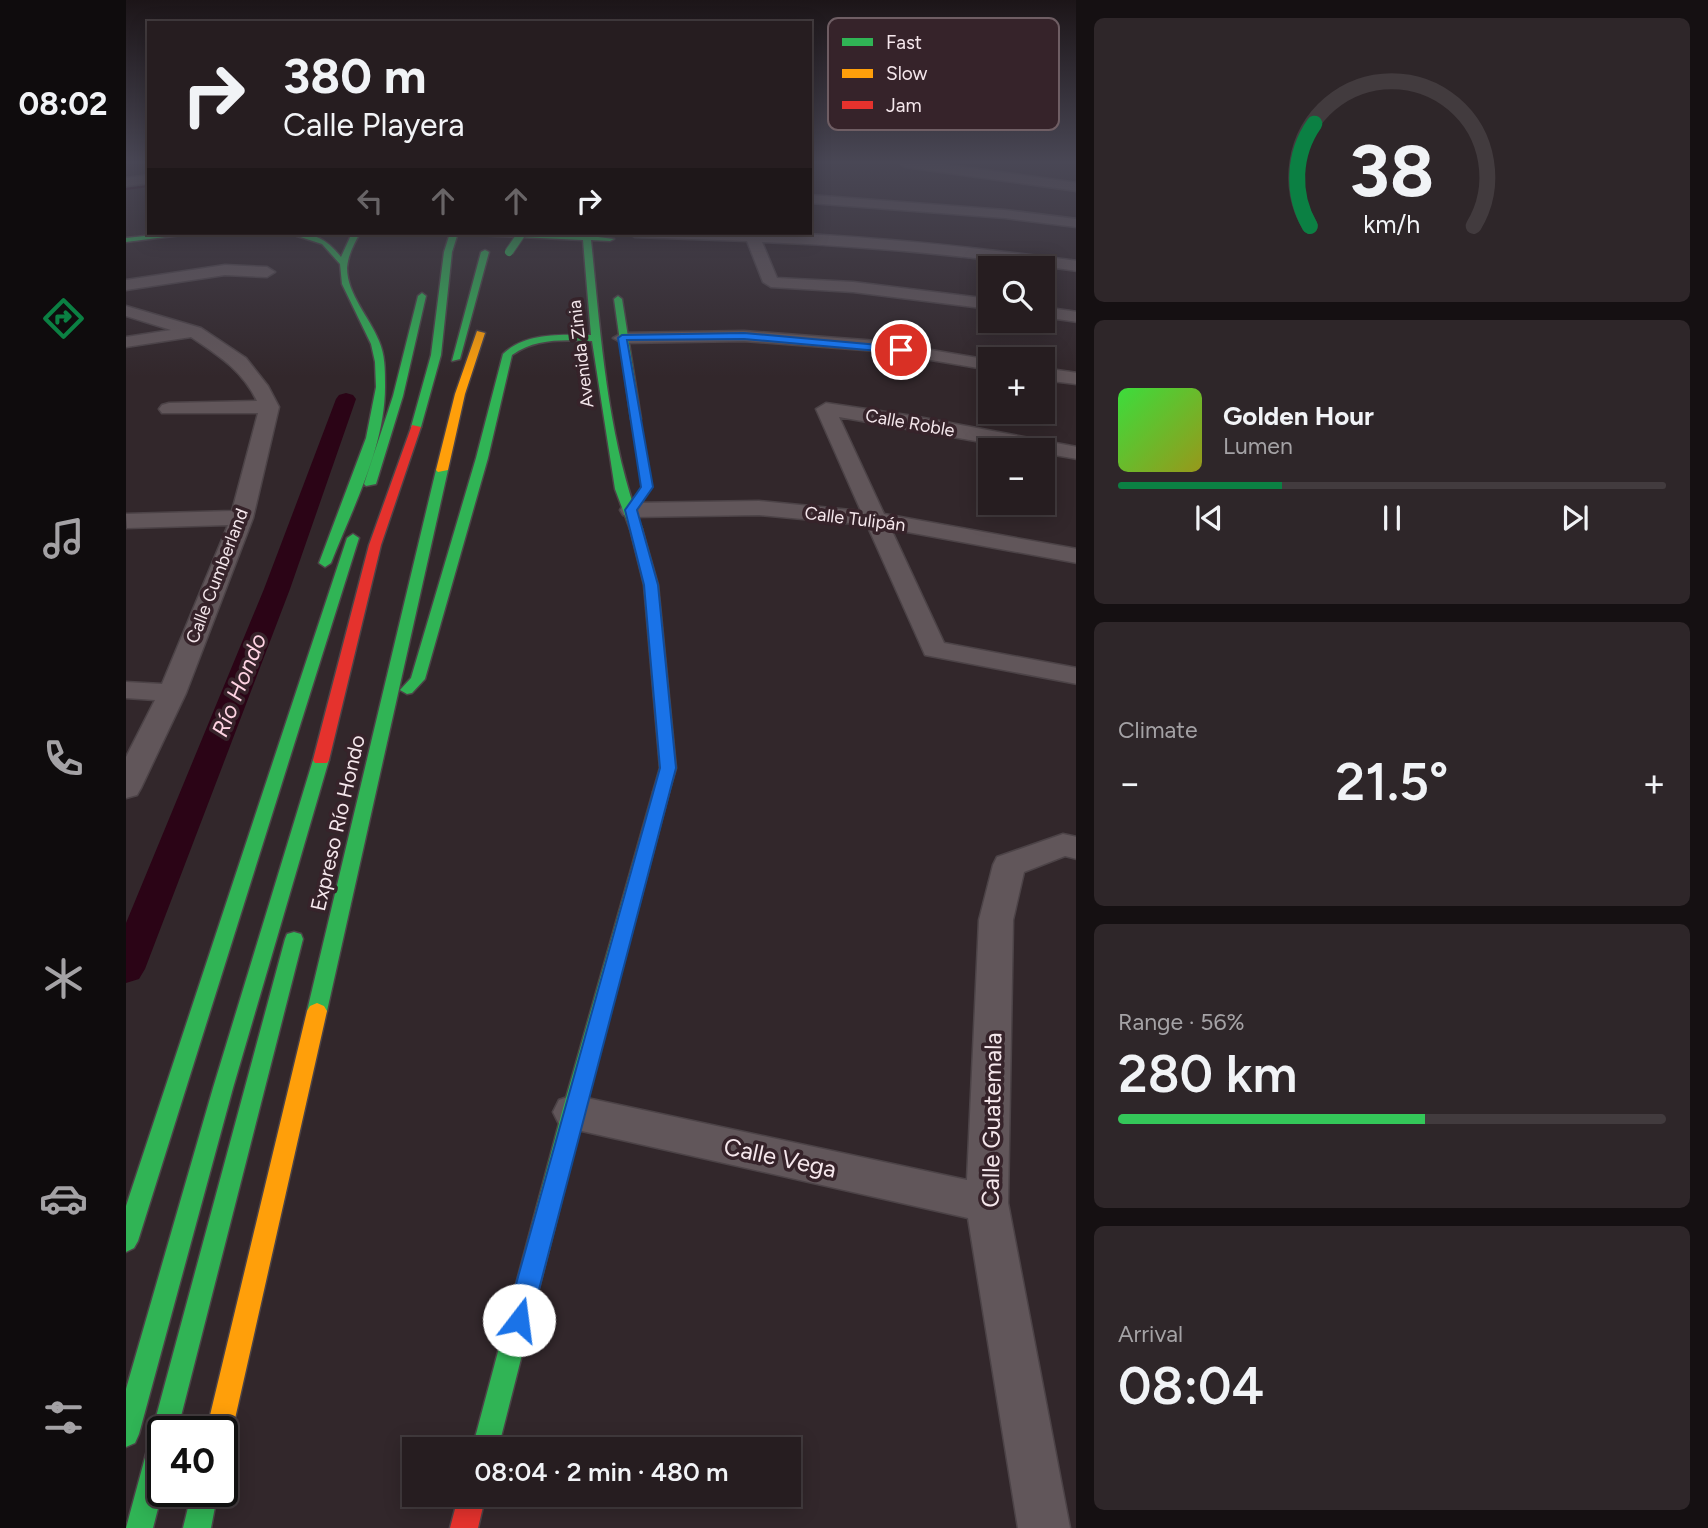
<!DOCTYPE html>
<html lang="en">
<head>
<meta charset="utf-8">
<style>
  :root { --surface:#261d20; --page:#2e2629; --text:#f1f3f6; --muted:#a4a2a5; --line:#423b3e; --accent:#0b8043 }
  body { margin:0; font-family:Figtree,sans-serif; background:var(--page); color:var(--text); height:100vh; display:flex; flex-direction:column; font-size:26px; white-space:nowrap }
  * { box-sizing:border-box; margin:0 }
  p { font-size:23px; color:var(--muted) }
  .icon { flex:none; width:38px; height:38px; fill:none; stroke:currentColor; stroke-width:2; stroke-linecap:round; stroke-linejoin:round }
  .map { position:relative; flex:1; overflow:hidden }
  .drawer { display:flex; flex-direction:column; gap:18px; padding:18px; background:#151012; width:632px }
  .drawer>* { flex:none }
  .top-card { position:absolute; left:21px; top:21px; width:665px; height:214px; border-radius:0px; box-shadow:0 4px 18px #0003,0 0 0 2px var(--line); background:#261d20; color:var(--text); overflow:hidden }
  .controls { position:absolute; left:852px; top:256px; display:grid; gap:14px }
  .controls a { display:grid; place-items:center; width:77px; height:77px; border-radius:0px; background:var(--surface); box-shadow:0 4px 18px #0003,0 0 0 2px var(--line); font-size:35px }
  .speed { position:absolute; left:21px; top:1416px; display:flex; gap:14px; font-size:35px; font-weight:700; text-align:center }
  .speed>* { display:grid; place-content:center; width:91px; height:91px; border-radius:50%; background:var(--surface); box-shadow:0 4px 18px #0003,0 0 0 2px var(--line); line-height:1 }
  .speed .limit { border:4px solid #111; border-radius:10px; background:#fff; color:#111 }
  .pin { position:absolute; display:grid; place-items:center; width:60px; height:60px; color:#fff; margin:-30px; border:4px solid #fff; border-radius:50%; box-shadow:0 2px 7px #0007 }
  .me { position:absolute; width:77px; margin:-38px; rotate:15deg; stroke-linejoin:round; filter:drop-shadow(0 0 5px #0008) }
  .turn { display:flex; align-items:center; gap:24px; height:147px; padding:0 21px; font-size:32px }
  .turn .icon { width:91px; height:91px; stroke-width:2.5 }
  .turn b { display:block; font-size:49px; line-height:60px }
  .lanes { display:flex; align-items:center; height:66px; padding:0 21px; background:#0003; justify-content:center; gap:35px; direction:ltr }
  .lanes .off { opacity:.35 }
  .big { font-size:52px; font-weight:600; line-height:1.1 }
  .drawer .card { flex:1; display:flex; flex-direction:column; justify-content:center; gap:10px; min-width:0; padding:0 24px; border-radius:10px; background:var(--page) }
  .drawer .dial { align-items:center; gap:0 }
  .dial svg { height:182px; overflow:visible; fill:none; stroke:var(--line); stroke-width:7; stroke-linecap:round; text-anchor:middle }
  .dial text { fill:var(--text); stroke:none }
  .song { display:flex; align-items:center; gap:21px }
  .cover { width:84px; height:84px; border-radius:10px; background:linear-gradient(135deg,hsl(120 70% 55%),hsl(60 70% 35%)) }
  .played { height:7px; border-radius:4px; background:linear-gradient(90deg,var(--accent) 30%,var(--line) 30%) }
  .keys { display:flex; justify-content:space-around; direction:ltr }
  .heat { display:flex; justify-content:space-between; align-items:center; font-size:38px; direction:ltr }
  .charge { height:10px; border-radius:5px; background:linear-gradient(90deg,#34c759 56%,var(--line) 0) }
  .trip { position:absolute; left:276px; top:1437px; width:399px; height:70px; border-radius:0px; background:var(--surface); box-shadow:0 4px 18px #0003,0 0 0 2px var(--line); font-weight:600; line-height:70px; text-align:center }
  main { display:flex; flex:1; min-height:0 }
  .menu { display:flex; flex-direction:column; width:126px; justify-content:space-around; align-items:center; background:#0f0c0d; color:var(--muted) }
  .menu .icon { width:49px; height:49px }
  .menu .on { color:var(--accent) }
  .menu b { font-size:32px; color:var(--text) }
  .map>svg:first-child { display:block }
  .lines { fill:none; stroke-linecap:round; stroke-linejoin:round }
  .stream { fill:#2b0416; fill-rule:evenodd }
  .canal { fill:#2b0416; fill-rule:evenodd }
  .street-casing { stroke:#4c4347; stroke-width:3 }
  .fast-casing { stroke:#4c4347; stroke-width:3 }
  .slow-casing { stroke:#4c4347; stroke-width:3 }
  .jam-casing { stroke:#4c4347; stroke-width:3 }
  .street { fill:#61565a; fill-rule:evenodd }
  .fast { fill:#30b455; fill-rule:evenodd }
  .slow { fill:#ff9f0a; fill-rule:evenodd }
  .jam { fill:#e5322d; fill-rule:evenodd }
  .fast-bridge-casing { stroke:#4c4347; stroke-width:10; stroke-linecap:butt }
  .fast-bridge { stroke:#30b455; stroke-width:8 }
  .route { fill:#1a73e8; stroke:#114b97; stroke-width:2 }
  .labels { text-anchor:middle; stroke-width:7; stroke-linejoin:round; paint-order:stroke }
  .far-street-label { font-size:18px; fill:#f5e7ec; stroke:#36232a }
  .street-label { font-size:21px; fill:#f5e7ec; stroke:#36232a }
  .water-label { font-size:23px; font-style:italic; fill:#fed3e2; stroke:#36232a }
  .near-street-label { font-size:24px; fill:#f5e7ec; stroke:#36232a }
  .key { fill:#36232a; stroke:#6f5e64; stroke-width:2 }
  .key-label { font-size:19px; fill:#f5e7ec }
</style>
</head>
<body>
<main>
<nav class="menu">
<b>08:02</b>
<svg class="icon on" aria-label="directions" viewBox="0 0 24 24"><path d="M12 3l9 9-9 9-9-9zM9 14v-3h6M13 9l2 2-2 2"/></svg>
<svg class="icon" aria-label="music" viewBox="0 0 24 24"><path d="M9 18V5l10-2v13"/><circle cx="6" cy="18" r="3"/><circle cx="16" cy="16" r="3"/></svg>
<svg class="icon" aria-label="phone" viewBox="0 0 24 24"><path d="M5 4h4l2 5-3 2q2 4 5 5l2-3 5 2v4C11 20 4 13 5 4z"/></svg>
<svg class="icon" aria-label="climate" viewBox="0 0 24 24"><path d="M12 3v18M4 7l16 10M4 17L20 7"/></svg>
<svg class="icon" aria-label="car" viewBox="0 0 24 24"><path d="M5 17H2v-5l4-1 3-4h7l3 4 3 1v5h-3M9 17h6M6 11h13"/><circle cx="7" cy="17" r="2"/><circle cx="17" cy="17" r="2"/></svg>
<svg class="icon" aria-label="filters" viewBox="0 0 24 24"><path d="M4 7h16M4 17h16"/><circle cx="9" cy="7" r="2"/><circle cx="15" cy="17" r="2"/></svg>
</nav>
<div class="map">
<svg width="951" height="1528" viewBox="0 0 951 1528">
  <rect width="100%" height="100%" fill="#32272b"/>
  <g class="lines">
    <!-- stream -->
    <path class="stream" d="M23,185v2l-23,3v-2z"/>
    <!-- canal -->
    <path class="canal" d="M220,393l7,2 3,4 -66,190 -145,380 -6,10 -13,4v-60l138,-334 72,-190 3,-4z"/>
    <defs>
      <path id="street" d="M773,163h37l141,20v8l-172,-24z
        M23,175v8l-23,3v-8z
        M684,195l195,15 72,9v8l-72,-9 -195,-15z
        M502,233c149,-7 300,8 449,28v10c-106,-15 -209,-25 -315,-29l15,36 76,4 137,17v10l-137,-17 -82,-5 -8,-5 -16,-41 -112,-4z
        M99,265l42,2 8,5 -8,5 -42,-2 -99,15v-10z
        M0,306l75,22 45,30 22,28 11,21 -26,111 -67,175 -45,95 -4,7 -11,3v-41l29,-57 -29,-2v-16l36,2 66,-159 -101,3 -1,-14 106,-3 26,-98h-96l-3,-4 3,-4 7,-2 88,-2c-15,-31 -38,-45 -66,-64l-65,10v-10l45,-7 -45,-14z
        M917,307l34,5v10l-34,-5z
        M618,331l134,10 112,19v10l-112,-19 -134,-10 -122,2 -9,-5 9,-5z
        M917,368l34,5v11l-34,-4z
        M700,403l87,13 164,31v12l-34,-6v-3h-16l-188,-33 45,97 193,35v14l-186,-34 53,114 133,25v16l-152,-29 -58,-130 -108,-10 -128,2 -8,-2 -3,-5 3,-5 8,-2 128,-2 102,10 -45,-102z
        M937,834l14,3v22l-12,-3 -41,16 -11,48 -5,283 62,325h-52l-50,-310 -395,-89 -14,-5 -6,-12 6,-12 14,-5 394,85 12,-260 14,-55 4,-8z"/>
      <path id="fast" d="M47,233h24l-71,9v-4z
        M162,233c25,-1 38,5 53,24l11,-24h8c-6,11 -12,22 -13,35 0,26 23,50 32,73 6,14 6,28 6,43 1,61 -32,123 -54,179l-6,4 -6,-4 47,-125 10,-51 -1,-25 -4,-18 -29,-60 -2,-20 -18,-20z
        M324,233h8l-6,19 -11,103 -20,72 -5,3 -5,-3 20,-72 13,-103z
        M345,233l111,2v-2h8v3l24,3 -4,2 -19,-1c10,97 16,198 51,289l-6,4 -6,-4 -15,-40 -23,-148c-28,-1 -56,-3 -80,14l-24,103 -63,221 -13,14 -5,1 -7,-4 11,-12 65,-220 27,-104c23,-22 59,-19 88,-19l-8,-95 -108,-5z
        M359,250l4,2 -29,107 -8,2 29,-109z
        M296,293l4,3 -23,100 -27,88 -10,2 -2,-2 29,-88 25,-100z
        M492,296l4,3 19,120 -5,3 -5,-3 -17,-120z
        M316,467l6,3 -121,541 -3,5 -7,3 -7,-3 -3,-5 129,-541z
        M227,534l6,4 -221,703 -4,7 -8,4v-46l221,-668z
        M195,755l8,5 -96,328 -94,346 -4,9 -9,4v-58l87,-301 100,-328z
        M535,787l8,5 -85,320 -86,337h-26l90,-337 91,-320z
        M168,932l7,2 2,5 -126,493h-14v57l-10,39h-27l159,-589 2,-5z
        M66,1491h26l-7,37h-28z"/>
      <path id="slow" d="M351,331l8,2 -20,61 -17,76 -10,2 -2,-2 19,-76z
        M191,1003l7,3 3,5 -95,421 -4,9 -6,3v-12h-16l101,-421 3,-5z"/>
      <path id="jam" d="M286,425l9,2 -40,118 -52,215 -2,3h-12l-2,-3 56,-215z
        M510,525l6,4 16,56 18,183 -7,24 -8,5 -8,-5 7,-24 -16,-183 -14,-56z
        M333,1494h27l-8,34h-28z"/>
    </defs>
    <!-- street casing -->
    <use href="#street" class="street-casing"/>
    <!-- fast casing -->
    <use href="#fast" class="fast-casing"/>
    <!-- slow casing -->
    <use href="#slow" class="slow-casing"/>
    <!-- jam casing -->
    <use href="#jam" class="jam-casing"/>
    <!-- street -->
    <use href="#street" class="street"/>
    <!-- fast -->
    <use href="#fast" class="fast"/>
    <!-- slow -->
    <use href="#slow" class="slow"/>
    <!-- jam -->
    <use href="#jam" class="jam"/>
    <defs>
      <path id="fast-bridge" d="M383,252l13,-19"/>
    </defs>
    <!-- fast-bridge casing -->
    <use href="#fast-bridge" class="fast-bridge-casing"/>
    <!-- fast-bridge -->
    <use href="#fast-bridge" class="fast-bridge"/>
  </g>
  <!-- sky -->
  <linearGradient id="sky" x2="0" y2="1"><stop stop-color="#1c1518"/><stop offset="0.43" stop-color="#494755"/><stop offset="1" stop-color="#494755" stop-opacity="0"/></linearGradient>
  <rect width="951" height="377" fill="url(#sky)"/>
  <!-- route -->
  <path class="route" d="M618,333l157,14 4,3 -4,3 -157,-14 -117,1 26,147 -16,23 21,75 18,183 -145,552 -4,8 -8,3 -9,-3 -4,-8 154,-552 -16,-183 -19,-75 16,-23 -23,-149 4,-3z"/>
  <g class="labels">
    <!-- far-street labels -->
    <g class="far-street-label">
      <text transform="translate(455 354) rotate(-97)" y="6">Avenida Zinia</text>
      <text transform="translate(784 423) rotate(10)" y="6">Calle Roble</text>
      <text transform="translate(729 519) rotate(7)" y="6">Calle Tulipán</text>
      <text transform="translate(91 576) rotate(-69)" y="6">Calle Cumberland</text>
    </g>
    <!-- street labels -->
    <g class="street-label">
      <text transform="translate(212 823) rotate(-77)" y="7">Expreso Río Hondo</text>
    </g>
    <!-- water labels -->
    <g class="water-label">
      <text transform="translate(113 685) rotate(-68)" y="8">Río Hondo</text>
    </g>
    <!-- near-street labels -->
    <g class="near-street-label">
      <text transform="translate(866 1120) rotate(-89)" y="8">Calle Guatemala</text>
      <text transform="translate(654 1158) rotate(12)" y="8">Calle Vega</text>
    </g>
  </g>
  <!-- legend -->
  <rect x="702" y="18" width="231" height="112" rx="10" class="key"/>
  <rect x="716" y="38" width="31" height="8" fill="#30b455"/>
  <rect x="716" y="69" width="31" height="9" fill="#ff9f0a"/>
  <rect x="716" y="101" width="31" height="8" fill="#e5322d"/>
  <g class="key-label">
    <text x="760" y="49">Fast</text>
    <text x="760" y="80">Slow</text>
    <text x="760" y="112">Jam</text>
  </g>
</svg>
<div class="controls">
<a><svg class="icon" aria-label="search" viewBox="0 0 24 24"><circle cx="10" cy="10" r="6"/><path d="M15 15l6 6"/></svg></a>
<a>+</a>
<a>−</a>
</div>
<div class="speed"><div class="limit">40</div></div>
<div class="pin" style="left:775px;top:350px;background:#d93025"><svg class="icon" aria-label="arrive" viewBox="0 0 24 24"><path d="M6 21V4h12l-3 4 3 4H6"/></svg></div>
<svg class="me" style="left:393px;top:1320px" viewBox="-20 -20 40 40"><circle r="19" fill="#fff"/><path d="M0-13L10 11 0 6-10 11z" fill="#1a73e8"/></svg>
<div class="trip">08:04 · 2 min · 480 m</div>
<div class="top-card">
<div class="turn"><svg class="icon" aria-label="right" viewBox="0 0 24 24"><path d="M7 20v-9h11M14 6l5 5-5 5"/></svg><div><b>380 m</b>Calle Playera</div></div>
<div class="lanes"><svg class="icon off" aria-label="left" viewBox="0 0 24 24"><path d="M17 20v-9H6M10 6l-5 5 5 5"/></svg><svg class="icon off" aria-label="ahead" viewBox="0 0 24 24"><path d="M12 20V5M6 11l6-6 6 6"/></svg><svg class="icon off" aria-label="ahead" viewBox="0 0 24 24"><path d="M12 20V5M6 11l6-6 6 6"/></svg><svg class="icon" aria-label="right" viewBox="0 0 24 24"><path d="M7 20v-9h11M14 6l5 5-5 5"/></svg></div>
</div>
</div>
<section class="drawer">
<div class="card dial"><svg viewBox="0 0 100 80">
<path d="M14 69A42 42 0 1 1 86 69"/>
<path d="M14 69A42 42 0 0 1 16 24" stroke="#0b8043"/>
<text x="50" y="56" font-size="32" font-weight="700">38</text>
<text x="50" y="72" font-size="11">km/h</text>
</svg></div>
<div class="card">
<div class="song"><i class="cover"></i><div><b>Golden Hour</b><p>Lumen</p></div></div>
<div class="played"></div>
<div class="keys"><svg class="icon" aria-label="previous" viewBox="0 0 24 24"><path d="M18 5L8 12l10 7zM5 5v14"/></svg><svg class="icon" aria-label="pause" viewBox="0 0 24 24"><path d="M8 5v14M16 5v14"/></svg><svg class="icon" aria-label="next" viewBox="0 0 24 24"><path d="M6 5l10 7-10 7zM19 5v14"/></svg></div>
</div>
<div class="card"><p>Climate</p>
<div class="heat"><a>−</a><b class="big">21.5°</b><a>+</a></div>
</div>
<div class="card"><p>Range · 56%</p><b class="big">280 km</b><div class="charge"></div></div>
<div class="card"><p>Arrival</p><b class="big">08:04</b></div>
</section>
</main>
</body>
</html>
